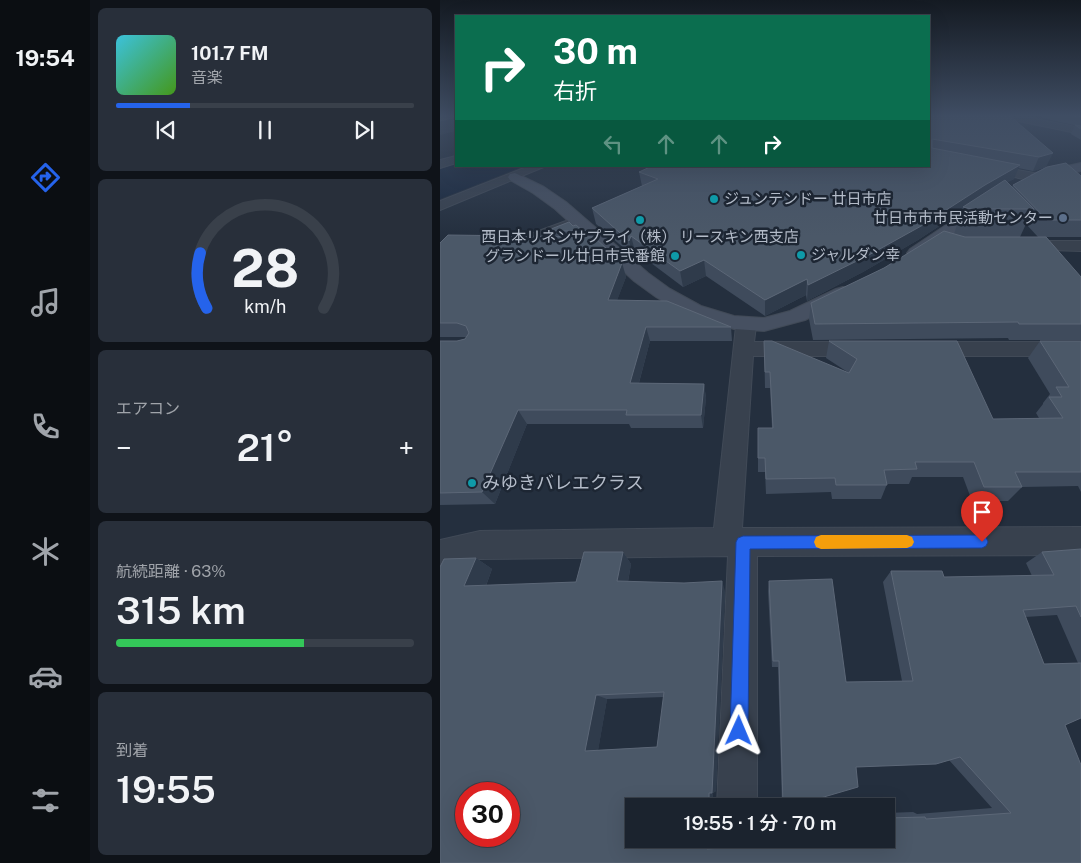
<!DOCTYPE html>
<html lang="ja">
<head>
<meta charset="utf-8">
<style>
  :root { --surface:#1b232e; --page:#282f3a; --text:#f1f3f6; --muted:#a0a4aa; --line:#39404a; --accent:#2563eb }
  body { margin:0; font-family:"Public Sans","Noto Sans JP",sans-serif; background:var(--page); color:var(--text); height:100vh; display:flex; flex-direction:column; font-size:19px; white-space:nowrap }
  * { box-sizing:border-box; margin:0 }
  p { font-size:16px; color:var(--muted) }
  .icon { flex:none; width:28px; height:28px; fill:none; stroke:currentColor; stroke-width:2; stroke-linecap:round; stroke-linejoin:round }
  .map { position:relative; flex:1; overflow:hidden }
  .details { display:flex; flex-direction:column; gap:8px; padding:8px; background:#0f1319; width:350px }
  .details>* { flex:none }
  .hud { position:absolute; left:15px; top:15px; width:475px; height:152px; border-radius:0px; box-shadow:0 5px 20px #0002,0 0 0 1px var(--line); background:#0b6e4f; color:#fff; overflow:hidden }
  .speed { position:absolute; left:15px; top:782px; display:flex; gap:10px; font-size:25px; font-weight:700; text-align:center }
  .speed>* { display:grid; place-content:center; width:65px; height:65px; border-radius:50%; background:var(--surface); box-shadow:0 5px 20px #0002,0 0 0 1px var(--line); line-height:1 }
  .speed .limit { border:8px solid #d22; background:#fff; color:#111 }
  .pin { position:absolute; display:grid; place-items:center; width:42px; height:42px; color:#fff; margin:-51px -21px; border-radius:50% 50% 50% 0; rotate:-45deg; box-shadow:0 0 5px #0007 }
  .pin .icon { rotate:45deg }
  .me { position:absolute; width:55px; margin:-28px; rotate:1deg; stroke-linejoin:round; filter:drop-shadow(0 0 4px #0008) }
  .turn { display:flex; align-items:center; gap:18px; height:105px; padding:0 15px; font-size:22px }
  .turn .icon { width:65px; height:65px; stroke-width:2.5 }
  .turn b { display:block; font-size:35px; line-height:42px }
  .lanes { display:flex; align-items:center; height:48px; padding:0 15px; background:#0003; justify-content:center; gap:25px; direction:ltr }
  .lanes .off { opacity:.35 }
  .big { font-size:38px; font-weight:600; line-height:1.1 }
  .details .card { flex:1; display:flex; flex-direction:column; justify-content:center; gap:8px; min-width:0; padding:0 18px; border-radius:8px; background:var(--page) }
  .details .dial { align-items:center; gap:0 }
  .dial svg { height:130px; overflow:visible; fill:none; stroke:var(--line); stroke-width:7; stroke-linecap:round; text-anchor:middle }
  .dial text { fill:var(--text); stroke:none }
  .song { display:flex; align-items:center; gap:15px }
  .cover { width:60px; height:60px; border-radius:8px; background:linear-gradient(135deg,hsl(190 70% 55%),hsl(100 70% 35%)) }
  .played { height:5px; border-radius:2px; background:linear-gradient(90deg,var(--accent) 25%,var(--line) 25%) }
  .keys { display:flex; justify-content:space-around; direction:ltr }
  .heat { display:flex; justify-content:space-between; align-items:center; font-size:28px; direction:ltr }
  .charge { height:8px; border-radius:4px; background:linear-gradient(90deg,#34c759 63%,var(--line) 0) }
  .trip { position:absolute; left:185px; top:798px; width:270px; height:50px; border-radius:0px; background:var(--surface); box-shadow:0 5px 20px #0002,0 0 0 1px var(--line); font-weight:600; line-height:50px; text-align:center }
  main { display:flex; flex:1; min-height:0 }
  .menu { display:flex; flex-direction:column; width:90px; justify-content:space-around; align-items:center; background:#0b0e12; color:var(--muted) }
  .menu .icon { width:35px; height:35px }
  .menu .current { color:var(--accent) }
  .menu b { font-size:22px; color:var(--text) }
  .map>svg:first-child { display:block }
  .water { fill:#17263c }
  .lines { fill:none; stroke-linecap:round; stroke-linejoin:round }
  .street-casing { stroke:#414a57; stroke-width:2 }
  .secondary-casing { stroke:#414a57; stroke-width:2 }
  .street { fill:#38414e; fill-rule:evenodd }
  .secondary { fill:#465061; fill-rule:evenodd }
  .wall { fill:#3f4b5c; fill-rule:evenodd }
  .shaded-wall { fill:#2f3b4b }
  .building { fill:#4b5868; stroke:#5c6777; fill-rule:evenodd }
  .route { fill:#2563eb; stroke:#184099 }
  .slow { fill:#f59e0b }
  .culture-dot { fill:#0f9aa8; stroke:#1d2633; stroke-width:2 }
  .service-dot { fill:#5c6f8a; stroke:#1d2633; stroke-width:2 }
  .labels { text-anchor:middle; stroke-width:5; stroke-linejoin:round; paint-order:stroke }
  .far-poi-label { font-size:15px; fill:#b4bcc9; stroke:#1d2633; text-anchor:start }
  .poi-label { font-size:18px; fill:#b4bcc9; stroke:#1d2633; text-anchor:start }
</style>
</head>
<body>
<main>
<nav class="menu">
<b>19:54</b>
<svg class="icon current" aria-label="directions" viewBox="0 0 24 24"><path d="M12 3l9 9-9 9-9-9zM9 14v-3h6M13 9l2 2-2 2"/></svg>
<svg class="icon" aria-label="music" viewBox="0 0 24 24"><path d="M9 18V5l10-2v13"/><circle cx="6" cy="18" r="3"/><circle cx="16" cy="16" r="3"/></svg>
<svg class="icon" aria-label="phone" viewBox="0 0 24 24"><path d="M5 4h4l2 5-3 2q2 4 5 5l2-3 5 2v4C11 20 4 13 5 4z"/></svg>
<svg class="icon" aria-label="climate" viewBox="0 0 24 24"><path d="M12 3v18M4 7l16 10M4 17L20 7"/></svg>
<svg class="icon" aria-label="car" viewBox="0 0 24 24"><path d="M5 17H2v-5l4-1 3-4h7l3 4 3 1v5h-3M9 17h6M6 11h13"/><circle cx="7" cy="17" r="2"/><circle cx="17" cy="17" r="2"/></svg>
<svg class="icon" aria-label="filters" viewBox="0 0 24 24"><path d="M4 7h16M4 17h16"/><circle cx="9" cy="7" r="2"/><circle cx="15" cy="17" r="2"/></svg>
</nav>
<section class="details">
<div class="card">
<div class="song"><i class="cover"></i><div><b>101.7 FM</b><p>音楽</p></div></div>
<div class="played"></div>
<div class="keys"><svg class="icon" aria-label="previous" viewBox="0 0 24 24"><path d="M18 5L8 12l10 7zM5 5v14"/></svg><svg class="icon" aria-label="pause" viewBox="0 0 24 24"><path d="M8 5v14M16 5v14"/></svg><svg class="icon" aria-label="next" viewBox="0 0 24 24"><path d="M6 5l10 7-10 7zM19 5v14"/></svg></div>
</div>
<div class="card dial"><svg viewBox="0 0 100 80">
<path d="M14 69A42 42 0 1 1 86 69"/>
<path d="M14 69A42 42 0 0 1 10 35" stroke="#2563eb"/>
<text x="50" y="56" font-size="32" font-weight="700">28</text>
<text x="50" y="72" font-size="11">km/h</text>
</svg></div>
<div class="card"><p>エアコン</p>
<div class="heat"><a>−</a><b class="big">21°</b><a>+</a></div>
</div>
<div class="card"><p>航続距離 · 63%</p><b class="big">315 km</b><div class="charge"></div></div>
<div class="card"><p>到着</p><b class="big">19:55</b></div>
</section>
<div class="map">
<svg width="641" height="863" viewBox="0 0 641 863">
  <rect width="100%" height="100%" fill="#242f3e"/>
  <!-- water -->
  <path class="water" d="M16,164v2h68l-84,33v-30z"/>
  <g class="lines">
    <defs>
      <path id="street" d="M564,116h17l60,12v6l-72,-15z
        M489,154l105,19 6,4 -6,4 -105,-21z
        M16,156v7l-16,5v-8z
        M89,166h17l-106,44v-9z
        M137,217l5,1 2,3 -2,3 -58,22h-10l-3,-3 3,-3z
        M583,241h58v10l-63,-2 -3,-3 3,-3z
        M306,320l7,2 3,4 -2,16h107l7,2 3,5 -3,5 -7,2h-108l-11,172 339,-1v28l-324,1v250h-40l11,-250 -248,3 -40,9v-28l40,-9 234,-3 22,-202 3,-4z
        M489,342h152v14h-152l-7,-2 -3,-5 3,-5z"/>
      <path id="secondary" d="M641,163v8l-45,10 -5,-1 -2,-3 2,-3z
        M75,173l29,14 22,15 82,71 22,16 31,17 33,10 30,2 26,-7 46,-22 7,-2 7,2 3,4 -3,4 -45,23 -41,11 -30,-2 -48,-14 -30,-18 -22,-16 -79,-72 -22,-16 -23,-13 -2,-3 2,-3z
        M548,199l6,2 2,3 -2,3 -72,50 -6,1 -6,-1 -3,-4 3,-4 72,-48z"/>
    </defs>
    <!-- street casing -->
    <use href="#street" class="street-casing"/>
    <!-- secondary casing -->
    <use href="#secondary" class="secondary-casing"/>
    <!-- street -->
    <use href="#street" class="street"/>
    <!-- secondary -->
    <use href="#secondary" class="secondary"/>
  </g>
  <!-- wall -->
  <path class="wall" d="M489,116h81l36,51 35,9v61h-43l-12,-13 -6,13 61,40v63h-72l-1,-2 -195,2 -4,-21 2,-16 73,-35 70,-34 8,-23 -44,29 -55,32 -56,29 -1,-6 -41,21 -59,-40 -23,11 -48,-36 -2,5 -37,-32 -4,-16 50,-22 -3,-14zM606,167l-33,18 -1,2 -5,-5 7,-3 4,-11 15,3z
    M601,116h40v24l-10,-6 4,-9 3,1 -31,-7z
    M133,226l10,5 2,6 37,26 4,14 -9,23 114,27 1,14h-82l-11,42 65,1 2,14 -3,30h-72l-2,-4h-102l-32,80 -55,1v-164h17l8,-2 1,-2h-26v-94l108,-6 -2,-6z
    M324,341l85,32 -23,-15 3,-17 164,78 46,-1 -3,-5 7,-9v-1l7,-9 -22,-36 12,-17h41v151l-3,-6 -56,1 -14,14h-36l-9,-24h-51l-3,7h-22l-6,15h-49l-1,-7 -65,2 -1,-22h-7v-29l14,-15 -2,-40h-5z
    M641,549v169l-16,7 16,138h-641l36,-305 16,11 -6,17 90,-4 47,-30 8,12 -3,18 97,9 -9,200 -3,2 -1,13h-78l77,36 48,-3h127v-26l27,-1 4,2 75,-6 -43,-48 -93,7 -63,39h-11l-4,-139h-6l-4,-76 1,-10 77,101 56,-1 -19,-99 8,-11 53,6 88,-1 -6,-13 16,-11zM617,615l21,48 -34,1 -19,-47zM224,697l-7,50 -59,3 9,-51z"/>
  <!-- shaded-wall -->
  <path class="shaded-wall" d="M16,117v14l-16,4v-14z
    M613,153l-7,14 -13,4 6,-14z
    M580,165l-6,14 -51,28 -1,4 -44,29 -55,32 -56,29 1,-16z
    M191,236l4,15 -2,5 -4,-15z
    M264,260l2,16 -23,11 -3,-16z
    M182,263l4,14 -14,37 -4,-14z
    M367,279l-1,16 -41,21v-16z
    M206,327l4,14 -15,56 -5,-14z
    M264,384l2,14 -3,30 -2,-13z
    M78,410l9,14 -32,80 -13,-12z
    M183,552l8,12 -5,28 -9,-11z
    M36,558l16,11 -10,27 -18,-10z
    M282,581l3,10 -9,200 -3,2 -1,13h-3z
    M156,695l11,4 -9,52h-13z
    M268,839h4l-1,3 -4,7z"/>
  <!-- building -->
  <path class="building" d="M0,116h16v1l-16,4z
    M489,116h81l43,37 -14,4 -107,-18v9l88,17 -35,20 -62,40 -56,31 -59,29 -1,-6 -42,21 -61,-40 -24,11 -49,-35 -2,5 -37,-33 66,-29 -19,-7 13,-6h277z
    M632,116h9v1z
    M635,125l6,1v3z
    M626,163l15,13v44h-34l-34,-35 34,-18z
    M565,180l29,29h-63l-8,-2z
    M129,222l4,4 3,-1 7,6h-37z
    M504,231l21,6h81l35,40v47h-62l-1,-2 -203,2 -4,-21 73,-35z
    M8,235l146,2 28,26 -14,37 59,1 64,26h-85l-16,56 74,1 -3,31h-75l1,-5h-109l-36,82 -42,1v-152h17l8,-2 4,-6 -3,-7 -9,-3h-17v-80z
    M324,341h8l77,32 8,-14 -28,-18h128l36,78 70,-1 -14,-21h13l-6,-10h13l-29,-46h41v131h-66l7,15h-38l-10,-25h-59l2,7 -33,1 3,15h-51l-1,-7 -69,1 -1,-21h-7v-30h15l-3,-56h-5z
    M641,549v68l-5,-11 -53,4 21,54 37,-1v55l-16,7 16,40v98h-641v-296l4,-8 32,-1 -12,28 112,-4 8,-30h39l-6,29 67,2 38,-2 -10,212h-3v13h-75v33h74l-1,10 77,-5v-5h102v-21l39,-1 1,2 85,-6 -51,-56 -24,7 -80,3 2,20 -65,19h-10l-4,-145h-6l-4,-80 63,-2 14,103 67,-1 -22,-110h51l2,6 110,-2 -12,-23zM224,692l-7,55 -72,4 11,-56zM26,794h43v42h-43z"/>
  <!-- sky -->
  <linearGradient id="sky" x2="0" y2="1"><stop stop-color="#141a22"/><stop offset="0.49" stop-color="#3f4d63"/><stop offset="1" stop-color="#3f4d63" stop-opacity="0"/></linearGradient>
  <rect width="641" height="236" fill="url(#sky)"/>
  <!-- route -->
  <path class="route" d="M542,535l4,2 2,5 -2,4 -4,2 -232,1 -2,182 -3,6 -6,3 -7,-3 -2,-6 6,-189 2,-4 5,-2z"/>
  <!-- slow -->
  <path class="slow" d="M381,535h86l5,2 2,5 -2,4 -5,2 -86,1 -5,-2 -2,-5 2,-5z"/>
  <!-- markers -->
  <g class="culture-dot">
    <circle cx="274" cy="199" r="5"/>
    <circle cx="200" cy="220" r="5"/>
    <circle cx="361" cy="255" r="5"/>
    <circle cx="235" cy="256" r="5"/>
    <circle cx="32" cy="483" r="5"/>
  </g>
  <circle class="service-dot" cx="623" cy="218" r="5"/>
  <g class="labels">
    <!-- far-poi labels -->
    <g class="far-poi-label">
      <text x="284" y="204">ジュンテンドー 廿日市店</text>
      <text x="613" y="223" text-anchor="end">廿日市市市民活動センター</text>
      <text x="200" y="242" text-anchor="middle">西日本リネンサプライ（株） リースキン西支店</text>
      <text x="371" y="260">ジャルダン幸</text>
      <text x="225" y="261" text-anchor="end">グランドール廿日市弐番館</text>
    </g>
    <!-- poi labels -->
    <g class="poi-label">
      <text x="42" y="489">みゆきバレエクラス</text>
    </g>
  </g>
</svg>
<div class="speed"><div class="limit">30</div></div>
<div class="pin" style="left:542px;top:542px;background:#d93025"><svg class="icon" aria-label="arrive" viewBox="0 0 24 24"><path d="M6 21V4h12l-3 4 3 4H6"/></svg></div>
<svg class="me" style="left:299px;top:731px" viewBox="-20 -20 40 40"><path d="M0-17L14 15 0 8-14 15z" fill="#2563eb" stroke="#fff" stroke-width="4"/></svg>
<div class="trip">19:55 · 1 分 · 70 m</div>
<div class="hud">
<div class="turn"><svg class="icon" aria-label="right" viewBox="0 0 24 24"><path d="M7 20v-9h11M14 6l5 5-5 5"/></svg><div><b>30 m</b>右折</div></div>
<div class="lanes"><svg class="icon off" aria-label="left" viewBox="0 0 24 24"><path d="M17 20v-9H6M10 6l-5 5 5 5"/></svg><svg class="icon off" aria-label="ahead" viewBox="0 0 24 24"><path d="M12 20V5M6 11l6-6 6 6"/></svg><svg class="icon off" aria-label="ahead" viewBox="0 0 24 24"><path d="M12 20V5M6 11l6-6 6 6"/></svg><svg class="icon" aria-label="right" viewBox="0 0 24 24"><path d="M7 20v-9h11M14 6l5 5-5 5"/></svg></div>
</div>
</div>
</main>
</body>
</html>
